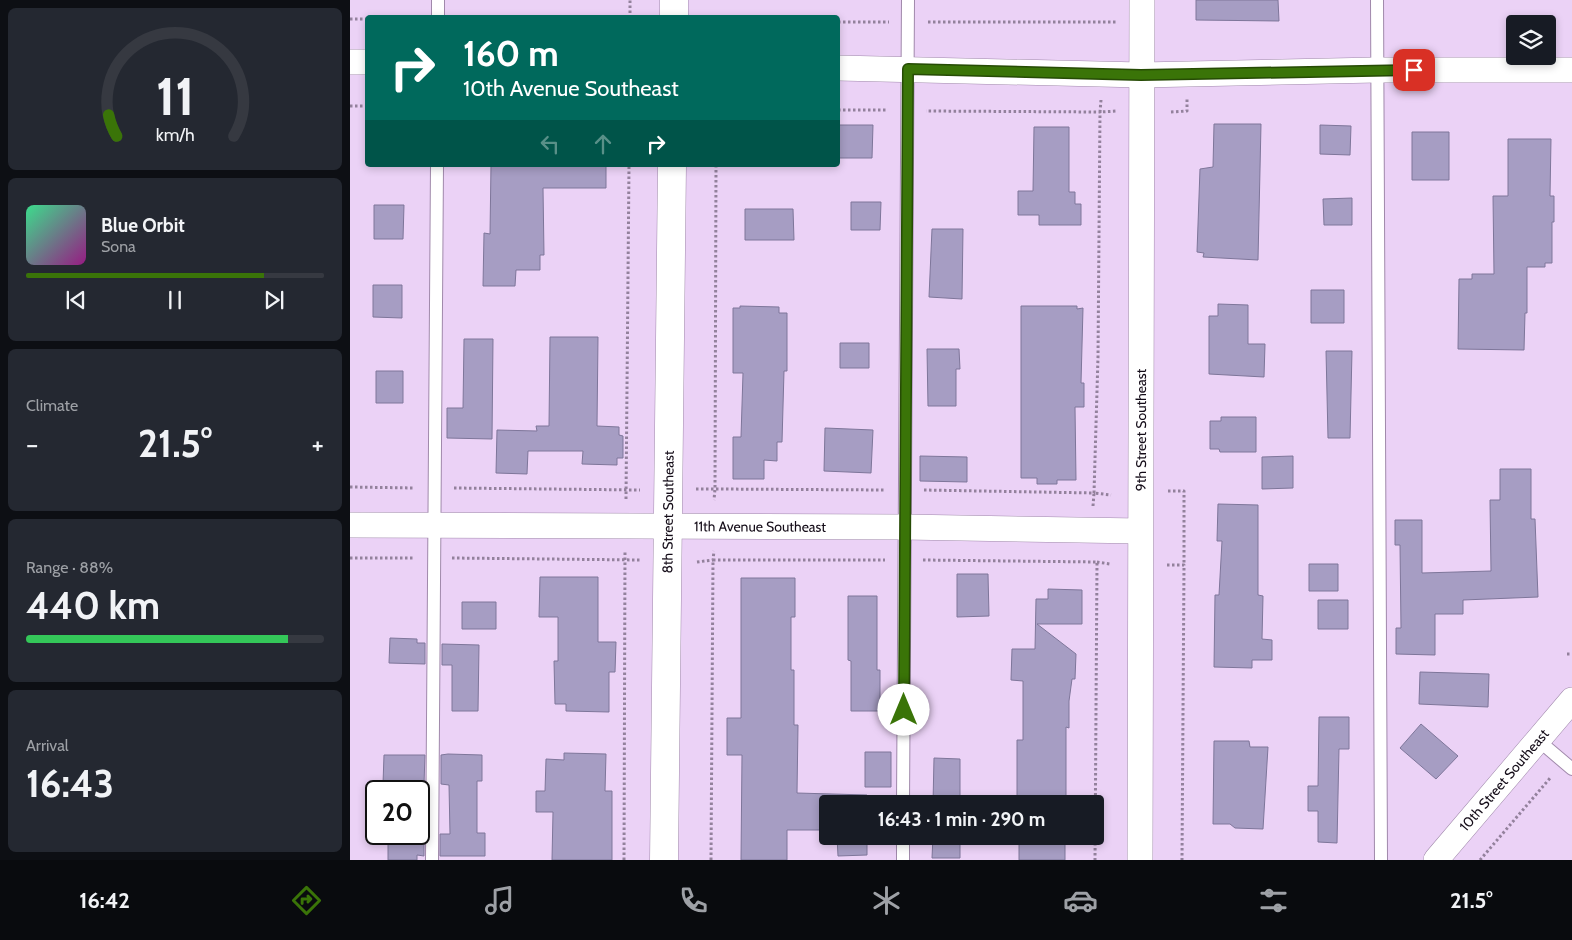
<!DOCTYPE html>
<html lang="en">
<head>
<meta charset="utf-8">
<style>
  :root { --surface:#171b24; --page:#242831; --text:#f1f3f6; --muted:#9ea1a6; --line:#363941; --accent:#3a7408 }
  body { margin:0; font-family:Cabin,sans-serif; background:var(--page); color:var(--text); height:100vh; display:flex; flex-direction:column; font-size:19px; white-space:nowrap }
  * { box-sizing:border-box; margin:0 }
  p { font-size:16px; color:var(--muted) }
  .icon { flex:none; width:28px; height:28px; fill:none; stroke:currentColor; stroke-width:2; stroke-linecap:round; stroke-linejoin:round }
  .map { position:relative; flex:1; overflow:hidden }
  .sheet { display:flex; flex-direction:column; gap:8px; padding:8px; background:#0d0f14; width:350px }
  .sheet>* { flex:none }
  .hud { position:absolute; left:15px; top:15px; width:475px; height:152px; border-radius:5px; box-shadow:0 2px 8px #0003; background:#00695c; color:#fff; overflow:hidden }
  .controls { position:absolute; left:1156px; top:15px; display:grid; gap:10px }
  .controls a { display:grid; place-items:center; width:50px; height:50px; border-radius:5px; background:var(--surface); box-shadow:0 2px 8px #0003; font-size:25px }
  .speed { position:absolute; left:15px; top:780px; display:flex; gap:10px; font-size:25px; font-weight:700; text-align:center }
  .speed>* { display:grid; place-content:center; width:65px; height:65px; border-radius:50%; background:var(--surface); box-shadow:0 2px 8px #0003; line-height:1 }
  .speed .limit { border:2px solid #111; border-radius:8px; background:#fff; color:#111 }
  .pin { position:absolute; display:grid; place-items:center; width:42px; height:42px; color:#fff; margin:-21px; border-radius:10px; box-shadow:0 2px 8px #0006 }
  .me { position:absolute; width:55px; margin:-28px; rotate:0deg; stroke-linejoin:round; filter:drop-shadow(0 0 4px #0008) }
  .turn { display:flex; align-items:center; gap:18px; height:105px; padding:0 15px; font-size:22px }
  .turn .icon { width:65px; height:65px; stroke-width:2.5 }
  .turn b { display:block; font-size:35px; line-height:42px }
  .lanes { display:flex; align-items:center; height:48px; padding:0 15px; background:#0003; justify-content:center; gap:25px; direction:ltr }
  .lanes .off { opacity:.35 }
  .big { font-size:38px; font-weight:700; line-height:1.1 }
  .sheet .widget { flex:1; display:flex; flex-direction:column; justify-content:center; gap:8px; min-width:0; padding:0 18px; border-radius:8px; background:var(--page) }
  .sheet .dial { align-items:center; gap:0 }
  .dial svg { height:130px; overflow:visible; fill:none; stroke:var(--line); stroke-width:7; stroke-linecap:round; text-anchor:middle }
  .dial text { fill:var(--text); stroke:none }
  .song { display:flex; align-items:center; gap:15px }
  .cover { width:60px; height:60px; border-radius:8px; background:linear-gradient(135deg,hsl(150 70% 55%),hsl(310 70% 35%)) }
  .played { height:5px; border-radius:2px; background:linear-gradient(90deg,var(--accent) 80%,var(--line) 80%) }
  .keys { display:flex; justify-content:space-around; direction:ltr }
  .heat { display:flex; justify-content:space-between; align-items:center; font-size:28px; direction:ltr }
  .charge { height:8px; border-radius:4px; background:linear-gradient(90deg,#34c759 88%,var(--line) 0) }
  .trip { position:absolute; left:469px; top:795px; width:285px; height:50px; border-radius:5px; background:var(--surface); box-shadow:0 2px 8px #0003; font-weight:700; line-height:50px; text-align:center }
  .dock { display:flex; height:80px; justify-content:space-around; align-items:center; background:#090b0e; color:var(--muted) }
  .dock .icon { width:35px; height:35px }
  .dock .active { color:var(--accent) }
  .dock b { font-size:22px; color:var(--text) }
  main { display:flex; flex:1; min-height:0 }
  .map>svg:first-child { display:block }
  .building { fill:#a69dc3; stroke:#7e769a }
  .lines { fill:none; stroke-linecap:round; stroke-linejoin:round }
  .lane-casing { stroke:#a089ab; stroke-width:14 }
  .street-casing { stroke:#a089ab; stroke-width:26 }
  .secondary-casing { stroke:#a089ab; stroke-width:29 }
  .path { stroke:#93819c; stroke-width:3; stroke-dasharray:2.5 2.5; stroke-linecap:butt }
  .lane { stroke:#fff; stroke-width:12 }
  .street { stroke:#fff; stroke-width:25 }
  .secondary { stroke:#fff; stroke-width:28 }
  .route-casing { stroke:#264b05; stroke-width:12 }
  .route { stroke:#3a7408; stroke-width:9 }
  .labels { text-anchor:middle; stroke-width:5; stroke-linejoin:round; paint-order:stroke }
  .street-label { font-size:14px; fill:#140c18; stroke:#ebd2f6 }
</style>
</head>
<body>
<main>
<section class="sheet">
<div class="widget dial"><svg viewBox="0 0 100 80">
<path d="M14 69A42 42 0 1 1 86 69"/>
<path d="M14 69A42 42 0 0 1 9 56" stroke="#3a7408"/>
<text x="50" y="56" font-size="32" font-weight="700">11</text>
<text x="50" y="72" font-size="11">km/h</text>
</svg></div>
<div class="widget">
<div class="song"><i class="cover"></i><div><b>Blue Orbit</b><p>Sona</p></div></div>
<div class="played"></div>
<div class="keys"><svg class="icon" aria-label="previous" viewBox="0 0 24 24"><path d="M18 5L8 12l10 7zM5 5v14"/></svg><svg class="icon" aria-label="pause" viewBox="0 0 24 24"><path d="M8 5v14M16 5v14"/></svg><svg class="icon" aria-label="next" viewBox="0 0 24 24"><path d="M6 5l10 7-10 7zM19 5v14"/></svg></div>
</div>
<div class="widget"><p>Climate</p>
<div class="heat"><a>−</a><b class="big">21.5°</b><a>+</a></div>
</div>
<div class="widget"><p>Range · 88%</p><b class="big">440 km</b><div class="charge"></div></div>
<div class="widget"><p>Arrival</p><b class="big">16:43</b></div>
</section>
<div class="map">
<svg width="1222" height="860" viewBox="0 0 1222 860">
  <rect width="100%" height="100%" fill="#ebd2f6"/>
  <!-- building -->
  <path class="building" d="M846,0h82l1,21 -83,-1z
    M864,124h47l-3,136 -55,-3 1,-4 -7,-1 3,-83 13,-2z
    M488,125h35l-1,33h-34z
    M970,125l31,1 -1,29 -30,-1z
    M684,127h35v65h6v12h6v21h-42v-10h-21v-24h15z
    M1062,132h37v48h-37z
    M1158,139h43l-1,57h4v26h-2v41h-7v4h-18v46h-2l-1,37 -66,-1 1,-70h13v-5h22l-1,-78h15z
    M141,165h115v23h-63l1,67h-4v15h-24l-1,16h-32l1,-53 6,1z
    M1002,198v27h-28l-1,-26z
    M501,202h30l-1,28h-29z
    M24,205h30l-1,34h-29z
    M395,209h48l1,31h-49z
    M582,229h31l-1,70 -33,-2z
    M23,285h29v33l-29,-1z
    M961,290h33v33h-33z
    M868,304l30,1v39h17l-1,33 -55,-3v-58h9z
    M390,306l39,1v6h8v58h-3l-2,71h-5v19l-13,-1v19h-31v-42h8l2,-64h-10v-65h7z
    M671,306h56v3l6,-1 -2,75h3v24h-9l1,73h-19v4h-20v-6h-16z
    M200,337h48l-1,89 22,1v8l4,1v22h-6v7l-35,-1 1,-13h-55l-1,23 -31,-1 1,-43 40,1 -1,-5h13z
    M114,339h29l-1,100 -45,-1v-30h16z
    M490,343h29v25h-29z
    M577,349h32l1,20h-4v37h-28z
    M976,351h26l-2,87h-22z
    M26,371h27v32h-27z
    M871,417h35v35h-36l-1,-3h-9v-28h11z
    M475,428l48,2 -2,43 -47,-2z
    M570,456l47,1v25l-47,-1z
    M943,456v32l-31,1v-32z
    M1150,469h31v50h4l3,78 -75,3v14h-28v41l-39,-1v-26h5l-1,-83h-5v-25h27v53l69,-2 -1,-71h10z
    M868,504l40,1v90l5,1 -1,43 10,1v20h-20v8l-38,-1 1,-72h4l3,-54h-5z
    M959,564h29v27h-29z
    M607,574h31l1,42 -32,1z
    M190,577h58v65h18l-1,30h-6v40l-43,-1v-7h-11l-1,-43h4v-44h-19z
    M391,578h54v39h-4v53h3v55h4l-1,68 70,2v9h-39v26h-41v30h-46l1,-105h-15v-37h14z
    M698,589l34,1v34h-45l39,30 -1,25h-3l-3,22v27l-3,-1v77h-49v-64h6v-59l-12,-1 1,-31h23l1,-50h12z
    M498,596h29v74h3v41h-29v-50l-3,-1z
    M968,600h30v29h-30z
    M112,602h34v27h-34z
    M40,638l27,1v4h8v21l-36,-1z
    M92,644l37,1 -1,66h-26v-46h-10z
    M1070,672l69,2 -1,33 -69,-3z
    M969,717h30v32h-10l-2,94 -19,-1v-31h-10v-25h10z
    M1071,724l37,32 -22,23 -36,-31z
    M864,741h35l1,6h18l-5,82 -28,-1 -5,-4h-17z
    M515,752h26v35h-26z
    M214,753l42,1 -1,37h7v69h-60l1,-48h-17v-21h9l1,-32 18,1z
    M98,754l34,1v26h-5v52h8v23h-45v-22h10l-1,-49 -8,-1v-29z
    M34,755h41l-1,29h-41z
    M584,758l26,1v45h-27z
    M38,834h36v22l-7,-1v5h-29z
    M487,836h30v19l-29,1z
    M583,836h27v22h-28z
    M669,836h46v24h-46z"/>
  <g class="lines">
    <defs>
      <path id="lane" d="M1027,0l4,860
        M88,18v-18
        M1188,740l34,29
        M553,804l5,-804
        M82,860l5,-695
        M553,860v-24"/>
      <g id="street">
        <path d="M0,62h18"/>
        <path d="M488,68l303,7 235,-5h196"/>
        <path id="s1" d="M0,525l554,2 236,4"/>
        <path id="s2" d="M790,860l2,-860"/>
        <path id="s3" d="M1086,860l136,-160"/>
      </g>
      <g id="secondary">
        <path d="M324,18v-18"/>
        <path id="s4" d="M314,860l8,-695"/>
      </g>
    </defs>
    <!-- lane casing -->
    <use href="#lane" class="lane-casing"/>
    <!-- street casing -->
    <use href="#street" class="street-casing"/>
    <!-- secondary casing -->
    <use href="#secondary" class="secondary-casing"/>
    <!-- path -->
    <path class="path" d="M280,18v-18
      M0,19h18
      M488,22h51
      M578,22h189
      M751,100l-1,12 17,-1
      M0,106h18
      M488,110h49
      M821,112l16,-1v-12
      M366,165l-1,324 170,1
      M0,487l65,1
      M104,488l186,2
      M346,489h19l-1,11
      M574,490l170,3 4,-136 2,-245 -174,-1
      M818,491h16v74
      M276,499l3,-334
      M743,506l1,-13 17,2
      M0,558h64
      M102,558l189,2
      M573,560l174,2 -2,298
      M347,562l16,-2 1,-9
      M747,562l13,2
      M817,565h17l-2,295
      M1217,654h5
      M274,860l1,-309
      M361,860l2,-300h172
      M1130,860l71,-83"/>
    <!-- lane -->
    <use href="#lane" class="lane"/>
    <!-- street -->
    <use href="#street" class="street"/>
    <!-- secondary -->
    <use href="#secondary" class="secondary"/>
  </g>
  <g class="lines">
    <defs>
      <path id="route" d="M554,710l4,-641 233,6 273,-5"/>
    </defs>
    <!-- route casing -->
    <use href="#route" class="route-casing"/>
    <!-- route -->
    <use href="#route" class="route"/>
  </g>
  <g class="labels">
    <!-- street labels -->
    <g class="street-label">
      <text dy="5" stroke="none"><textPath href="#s2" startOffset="430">9th Street Southeast</textPath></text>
      <text dy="5" stroke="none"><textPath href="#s4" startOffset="348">8th Street Southeast</textPath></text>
      <text dy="5" stroke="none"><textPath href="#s1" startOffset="410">11th Avenue Southeast</textPath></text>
      <text dy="5" stroke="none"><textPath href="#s3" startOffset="105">10th Street Southeast</textPath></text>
    </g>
  </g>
</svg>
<div class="controls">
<a><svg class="icon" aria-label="layers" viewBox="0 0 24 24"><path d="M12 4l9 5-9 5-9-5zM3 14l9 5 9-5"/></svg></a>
</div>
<div class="speed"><div class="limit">20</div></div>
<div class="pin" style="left:1064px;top:70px;background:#d93025"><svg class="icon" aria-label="arrive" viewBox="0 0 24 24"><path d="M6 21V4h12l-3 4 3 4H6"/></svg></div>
<svg class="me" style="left:554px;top:710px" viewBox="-20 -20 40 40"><circle r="19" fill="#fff"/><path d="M0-13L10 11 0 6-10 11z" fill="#3a7408"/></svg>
<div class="trip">16:43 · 1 min · 290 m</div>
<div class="hud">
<div class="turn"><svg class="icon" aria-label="right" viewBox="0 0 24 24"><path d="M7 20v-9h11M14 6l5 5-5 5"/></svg><div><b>160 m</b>10th Avenue Southeast</div></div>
<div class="lanes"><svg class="icon off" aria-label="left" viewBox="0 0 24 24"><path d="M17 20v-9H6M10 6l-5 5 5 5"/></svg><svg class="icon off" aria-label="ahead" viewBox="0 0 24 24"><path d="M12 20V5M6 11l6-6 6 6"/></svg><svg class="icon" aria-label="right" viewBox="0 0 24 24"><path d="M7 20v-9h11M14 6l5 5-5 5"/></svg></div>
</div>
</div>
</main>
<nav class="dock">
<b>16:42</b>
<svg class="icon active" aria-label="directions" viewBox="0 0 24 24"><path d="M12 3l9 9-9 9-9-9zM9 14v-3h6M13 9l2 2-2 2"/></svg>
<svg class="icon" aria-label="music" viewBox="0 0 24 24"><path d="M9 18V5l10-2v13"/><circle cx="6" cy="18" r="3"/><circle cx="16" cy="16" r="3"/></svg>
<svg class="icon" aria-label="phone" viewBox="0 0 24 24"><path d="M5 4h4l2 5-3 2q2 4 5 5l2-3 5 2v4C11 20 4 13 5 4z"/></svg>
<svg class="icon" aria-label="climate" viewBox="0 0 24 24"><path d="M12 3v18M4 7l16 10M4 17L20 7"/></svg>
<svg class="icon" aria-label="car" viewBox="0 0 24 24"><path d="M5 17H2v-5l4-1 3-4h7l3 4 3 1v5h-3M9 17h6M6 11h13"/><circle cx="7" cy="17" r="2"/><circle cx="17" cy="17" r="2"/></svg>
<svg class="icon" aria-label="filters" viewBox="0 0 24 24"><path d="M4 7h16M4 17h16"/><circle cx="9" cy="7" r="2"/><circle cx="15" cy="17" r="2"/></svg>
<b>21.5°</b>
</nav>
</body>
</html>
